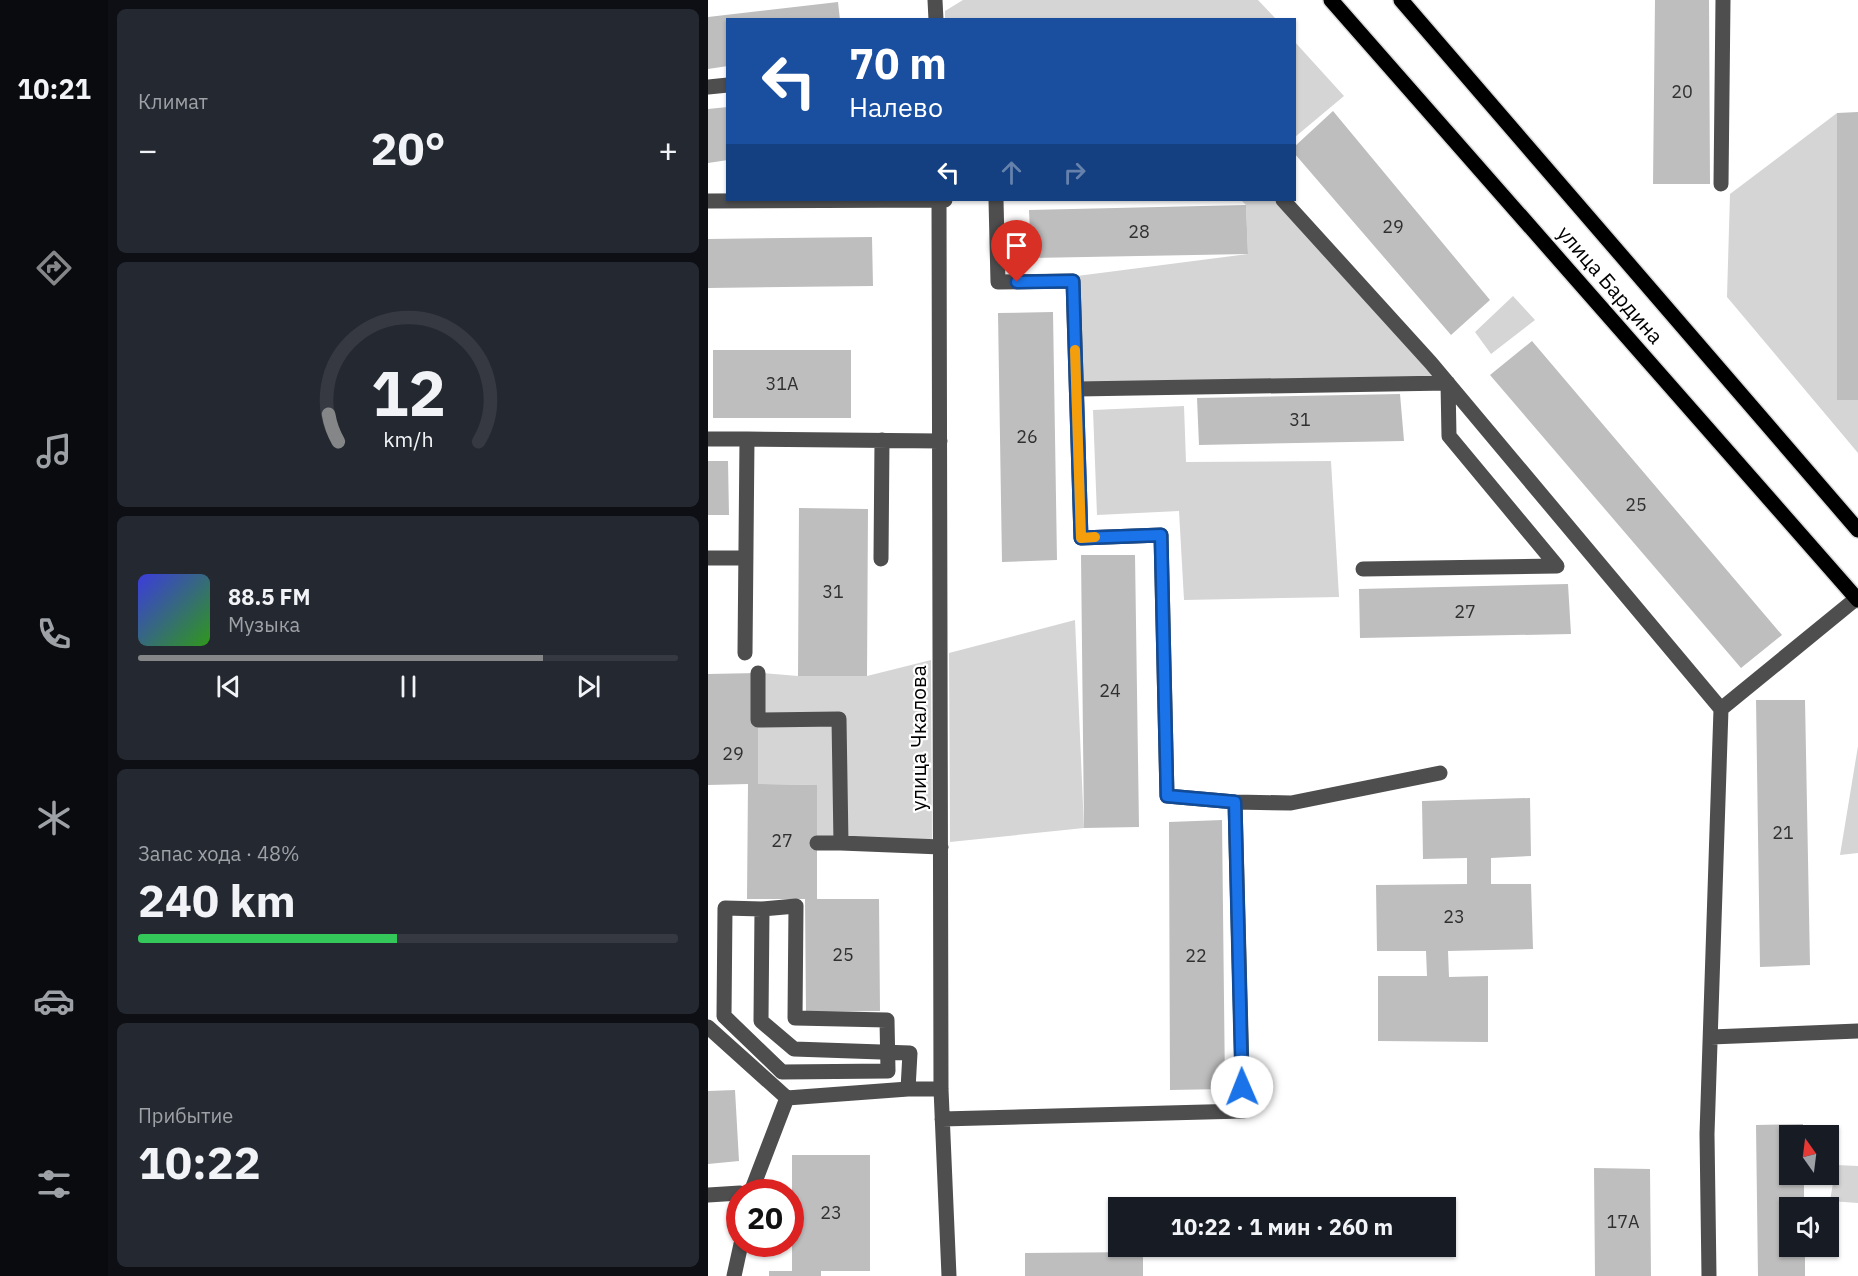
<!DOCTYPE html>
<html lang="ru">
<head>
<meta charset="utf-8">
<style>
  :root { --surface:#171b24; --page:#242831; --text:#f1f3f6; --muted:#9ea1a6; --line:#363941; --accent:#858687 }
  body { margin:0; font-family:"IBM Plex Sans",sans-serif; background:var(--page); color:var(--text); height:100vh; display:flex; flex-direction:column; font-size:22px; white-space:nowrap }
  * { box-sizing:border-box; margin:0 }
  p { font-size:20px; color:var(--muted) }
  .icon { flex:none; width:33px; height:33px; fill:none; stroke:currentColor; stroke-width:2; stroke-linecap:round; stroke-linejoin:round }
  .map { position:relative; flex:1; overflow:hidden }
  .side { display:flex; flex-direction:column; gap:9px; padding:9px; background:#0d0f14; width:600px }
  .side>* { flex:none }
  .banner { position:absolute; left:18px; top:18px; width:570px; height:183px; border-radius:0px; box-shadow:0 2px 4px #0004; background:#1a4fa0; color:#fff; overflow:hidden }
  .needle { width:39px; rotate:346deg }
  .buttons { position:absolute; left:1071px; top:1125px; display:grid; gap:12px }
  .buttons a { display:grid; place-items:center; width:60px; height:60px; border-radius:0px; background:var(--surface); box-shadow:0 2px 4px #0004; font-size:30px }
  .speed { position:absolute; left:18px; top:1179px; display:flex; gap:12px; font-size:30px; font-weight:700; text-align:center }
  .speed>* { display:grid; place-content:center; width:78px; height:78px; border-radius:50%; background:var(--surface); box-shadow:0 2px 4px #0004; line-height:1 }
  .speed .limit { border:9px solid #d22; background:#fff; color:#111 }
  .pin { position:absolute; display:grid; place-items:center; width:51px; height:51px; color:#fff; margin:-62px -26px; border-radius:50% 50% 50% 0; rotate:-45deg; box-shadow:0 0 6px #0007 }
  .pin .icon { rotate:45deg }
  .me { position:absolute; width:66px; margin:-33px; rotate:359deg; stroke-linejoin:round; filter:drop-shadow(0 0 4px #0008) }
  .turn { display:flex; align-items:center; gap:21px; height:126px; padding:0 24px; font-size:27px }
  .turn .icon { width:78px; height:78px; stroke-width:2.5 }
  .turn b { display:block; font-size:42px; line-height:51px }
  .lanes { display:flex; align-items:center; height:57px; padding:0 24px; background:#0003; justify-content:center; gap:30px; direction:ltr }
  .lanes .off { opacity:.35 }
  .big { font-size:45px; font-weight:700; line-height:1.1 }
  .side .card { flex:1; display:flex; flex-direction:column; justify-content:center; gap:9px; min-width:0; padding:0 21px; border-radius:9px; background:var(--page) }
  .side .dial { align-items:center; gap:0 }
  .dial svg { height:156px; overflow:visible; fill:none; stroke:var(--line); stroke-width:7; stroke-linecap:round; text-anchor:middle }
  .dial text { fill:var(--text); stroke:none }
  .song { display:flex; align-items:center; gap:18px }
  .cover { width:72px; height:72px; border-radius:9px; background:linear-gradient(135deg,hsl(240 70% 55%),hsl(110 70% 35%)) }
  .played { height:6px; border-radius:3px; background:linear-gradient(90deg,var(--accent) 75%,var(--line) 75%) }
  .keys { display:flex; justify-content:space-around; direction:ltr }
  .heat { display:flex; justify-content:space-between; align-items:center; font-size:33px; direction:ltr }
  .charge { height:9px; border-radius:4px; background:linear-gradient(90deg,#34c759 48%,var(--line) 0) }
  .trip { position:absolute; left:400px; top:1197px; width:348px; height:60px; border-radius:0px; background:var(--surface); box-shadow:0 2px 4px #0004; font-weight:700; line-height:60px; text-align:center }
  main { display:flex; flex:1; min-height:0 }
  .tabs { display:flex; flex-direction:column; width:108px; justify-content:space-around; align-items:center; background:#090b0e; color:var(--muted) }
  .tabs .icon { width:42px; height:42px }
  .tabs .current { color:var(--accent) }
  .tabs b { font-size:27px; color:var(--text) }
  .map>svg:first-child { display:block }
  .green { fill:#d5d5d5 }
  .building { fill:#bebebe }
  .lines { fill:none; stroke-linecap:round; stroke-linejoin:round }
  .major-casing { stroke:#dbdbdb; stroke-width:18 }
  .minor { stroke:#4e4e4e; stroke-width:15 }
  .major { stroke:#000; stroke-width:15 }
  .route-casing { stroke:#114b97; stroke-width:15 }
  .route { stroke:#1a73e8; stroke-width:10 }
  .slow { stroke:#f59e0b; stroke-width:10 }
  .labels { text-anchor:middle; stroke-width:4.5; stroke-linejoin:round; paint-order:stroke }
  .number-label { font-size:18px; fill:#303030 }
  .street-label { font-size:21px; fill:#000; stroke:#fff }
</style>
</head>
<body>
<main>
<nav class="tabs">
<b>10:21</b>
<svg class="icon current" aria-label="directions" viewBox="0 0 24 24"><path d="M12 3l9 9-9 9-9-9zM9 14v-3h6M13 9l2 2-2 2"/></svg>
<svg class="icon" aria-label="music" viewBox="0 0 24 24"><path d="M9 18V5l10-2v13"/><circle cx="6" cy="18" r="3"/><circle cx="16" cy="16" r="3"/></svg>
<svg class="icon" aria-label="phone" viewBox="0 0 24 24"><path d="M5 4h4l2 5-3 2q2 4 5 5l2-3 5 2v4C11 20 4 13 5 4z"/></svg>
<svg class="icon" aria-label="climate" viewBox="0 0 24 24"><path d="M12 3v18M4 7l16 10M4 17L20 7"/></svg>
<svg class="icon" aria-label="car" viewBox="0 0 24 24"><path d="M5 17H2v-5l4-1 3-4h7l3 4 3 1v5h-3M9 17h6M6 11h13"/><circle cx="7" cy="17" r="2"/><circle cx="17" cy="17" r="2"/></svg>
<svg class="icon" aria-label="filters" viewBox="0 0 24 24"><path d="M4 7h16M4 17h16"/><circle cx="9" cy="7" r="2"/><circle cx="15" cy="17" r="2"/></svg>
</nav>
<section class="side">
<div class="card"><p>Климат</p>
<div class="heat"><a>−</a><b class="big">20°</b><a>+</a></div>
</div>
<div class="card dial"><svg viewBox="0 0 100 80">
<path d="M14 69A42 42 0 1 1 86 69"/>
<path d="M14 69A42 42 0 0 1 9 55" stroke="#858687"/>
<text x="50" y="56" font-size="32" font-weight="700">12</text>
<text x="50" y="72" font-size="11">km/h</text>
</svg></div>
<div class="card">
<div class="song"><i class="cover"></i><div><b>88.5 FM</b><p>Музыка</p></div></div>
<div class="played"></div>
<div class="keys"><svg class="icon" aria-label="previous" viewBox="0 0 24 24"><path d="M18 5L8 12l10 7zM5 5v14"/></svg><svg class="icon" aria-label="pause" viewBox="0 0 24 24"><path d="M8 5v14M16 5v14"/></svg><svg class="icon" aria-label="next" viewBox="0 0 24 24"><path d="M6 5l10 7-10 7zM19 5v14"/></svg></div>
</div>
<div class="card"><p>Запас хода · 48%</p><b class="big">240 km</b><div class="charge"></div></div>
<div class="card"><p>Прибытие</p><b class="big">10:22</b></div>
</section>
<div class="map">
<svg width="1150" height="1276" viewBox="0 0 1150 1276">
  <rect width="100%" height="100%" fill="#fff"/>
  <!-- green -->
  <path class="green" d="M255,0h295l18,19h-331v-8z
    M586,41l50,55 -49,41h-1z
    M1129,113v286l21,1v53l-131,-156 3,-103z
    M533,200h36l162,179 -358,6 -4,-109 171,-22 -2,-49z
    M805,296l22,24 -44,34 -16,-22z
    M476,406l2,56 145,-1 8,136 -155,3 -5,-89 -82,4 -4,-105z
    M367,620l9,208 -134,14 -1,-189z
    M223,660l1,182 -86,-3 -3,-124 -81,1v-43l36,3h69z
    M50,724h76l3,115h-20v-54l-59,-1z
    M1150,746v107l-18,2z
    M1128,1165l22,1v37l-28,-2z"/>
  <!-- building -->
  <path class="building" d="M947,0h54l1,184h-57z
    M130,2l2,18h-112v46l-20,3v-52z
    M20,107v53l-20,3v-54z
    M625,111l157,189 -39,35 -157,-182v-6z
    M1150,112v288h-21v-287z
    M538,205l2,49 -217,4 -2,-48z
    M164,237l1,49 -165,2v-49z
    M345,312l4,248 -55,2 -4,-249z
    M824,341l250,294 -41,33 -251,-293z
    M5,350h138v68h-138z
    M692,394l4,47 -205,4 -2,-47z
    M0,461h20l1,54h-21z
    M91,508l69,1 -1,167h-69z
    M373,555h54l4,272 -55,1z
    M860,584l3,50 -211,4 -1,-49z
    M50,673v111l59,1v114h62l1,112 -74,1 -1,-113h-58l1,-115 -40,1v-111z
    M1048,700h49l5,265 -50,2z
    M822,798l1,58 -40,2v26h40l2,65 -85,2 1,26 39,-1v66l-110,-1v-65h49l-1,-25h-49l-1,-66 91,-1v-26l-44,1 -1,-58z
    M514,820l3,269 -55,1 -1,-268z
    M27,1090l4,71 -31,3v-73z
    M1095,1124v12h-13v38h14v34h-14v38h15v30h-47l-2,-151z
    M84,1155h78v116h-49v5h-52v-5h23z
    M886,1168l56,1 1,107h-56z
    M435,1252v24h-118v-23z"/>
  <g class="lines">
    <defs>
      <path id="major" d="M623,0l527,600
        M693,0l457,530"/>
    </defs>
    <!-- major casing -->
    <use href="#major" class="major-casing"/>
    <!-- minor -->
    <path class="minor" d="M227,0l1,20
      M0,87l20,-2
      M1013,184l2,-184
      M231,200l2,889 8,187
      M288,200l2,82 75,-1 8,257 80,-3 6,261 68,6 56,1 149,-30
      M575,200l148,163 290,346 136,-111
      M0,201l237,-1
      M369,389l371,-6 1,53 108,130 -194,3
      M0,439h39
      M0,558h38
      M173,559l1,-119
      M37,653l2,-214 193,2
      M50,673v47l81,-1 2,124 100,4
      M109,843h24
      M88,906l-1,112 92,2 1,51 -106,1 -58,-56 1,-108 37,1z
      M54,909l-1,112 33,28 116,4 -2,36
      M0,1027l79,71 121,-9h33
      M1003,1037l147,-6
      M234,1119l301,-8 -8,-309
      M43,1192l36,-94
      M0,1195l32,-2
      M26,1276l7,-32
      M1001,1276l-2,-142 14,-425"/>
    <!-- major -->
    <use href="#major" class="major"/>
  </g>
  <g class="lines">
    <defs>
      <path id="route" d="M309,282l56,-1 8,257 80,-3 6,261 68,6 7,285"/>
    </defs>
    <!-- route casing -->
    <use href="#route" class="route-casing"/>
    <!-- route -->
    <use href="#route" class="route"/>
    <!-- slow -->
    <path class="slow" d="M367,350l6,188 14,-1"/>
  </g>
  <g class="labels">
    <!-- number labels -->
    <g class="number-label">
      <text x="974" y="98">20</text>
      <text x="685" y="233">29</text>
      <text x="431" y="238">28</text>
      <text x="74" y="390">31А</text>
      <text x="592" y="426">31</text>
      <text x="319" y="443">26</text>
      <text x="928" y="511">25</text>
      <text x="125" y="598">31</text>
      <text x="757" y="618">27</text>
      <text x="402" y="697">24</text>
      <text x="25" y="760">29</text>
      <text x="1075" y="839">21</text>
      <text x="74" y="847">27</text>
      <text x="746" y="923">23</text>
      <text x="135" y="961">25</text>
      <text x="488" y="962">22</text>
      <text x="123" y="1219">23</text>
      <text x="915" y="1228">17А</text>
    </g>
    <!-- street labels -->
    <g class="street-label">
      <text transform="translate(902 285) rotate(49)" y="7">улица Бардина</text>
      <text transform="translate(211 738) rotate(-90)" y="7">улица Чкалова</text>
    </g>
  </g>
</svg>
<div class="buttons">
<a><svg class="needle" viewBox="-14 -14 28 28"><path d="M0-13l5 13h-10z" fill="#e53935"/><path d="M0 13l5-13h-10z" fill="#9ea1a6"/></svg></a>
<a><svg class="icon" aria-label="sound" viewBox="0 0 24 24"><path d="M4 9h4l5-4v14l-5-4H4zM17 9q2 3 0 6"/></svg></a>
</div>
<div class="speed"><div class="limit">20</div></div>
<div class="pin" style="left:309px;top:282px;background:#d93025"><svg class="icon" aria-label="arrive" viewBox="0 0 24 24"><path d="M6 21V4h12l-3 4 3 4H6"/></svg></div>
<svg class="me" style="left:534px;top:1087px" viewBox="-20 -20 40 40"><circle r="19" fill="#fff"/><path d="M0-13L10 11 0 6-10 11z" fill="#1a73e8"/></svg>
<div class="trip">10:22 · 1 мин · 260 m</div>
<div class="banner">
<div class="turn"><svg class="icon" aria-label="left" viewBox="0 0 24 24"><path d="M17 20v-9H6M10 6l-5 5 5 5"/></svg><div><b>70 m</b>Налево</div></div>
<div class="lanes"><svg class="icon" aria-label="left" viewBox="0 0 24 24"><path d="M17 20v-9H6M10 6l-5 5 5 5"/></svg><svg class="icon off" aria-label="ahead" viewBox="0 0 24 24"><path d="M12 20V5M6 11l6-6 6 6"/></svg><svg class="icon off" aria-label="right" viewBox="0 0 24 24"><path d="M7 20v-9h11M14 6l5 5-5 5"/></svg></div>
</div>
</div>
</main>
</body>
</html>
